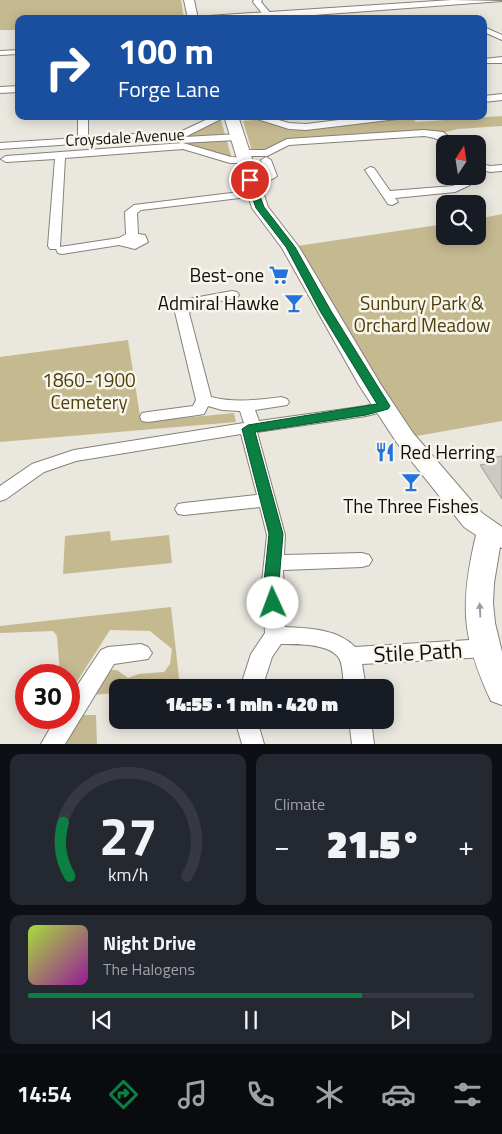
<!DOCTYPE html>
<html lang="en">
<head>
<meta charset="utf-8">
<style>
  :root { --surface:#171b24; --page:#242831; --text:#f1f3f6; --muted:#9ea1a6; --line:#363941; --accent:#0b8043 }
  body { margin:0; font-family:"Titillium Web",sans-serif; background:var(--page); color:var(--text); height:100vh; display:flex; flex-direction:column; font-size:19px; white-space:nowrap }
  * { box-sizing:border-box; margin:0 }
  p { font-size:16px; color:var(--muted) }
  .icon { flex:none; width:28px; height:28px; fill:none; stroke:currentColor; stroke-width:2; stroke-linecap:round; stroke-linejoin:round }
  .map { position:relative; height:744px; overflow:hidden }
  .side { display:flex; flex-direction:column; gap:10px; padding:10px; background:#0d0f14; flex:1 }
  .side>* { flex:none }
  .hud { position:absolute; left:15px; top:15px; width:472px; height:105px; border-radius:10px; box-shadow:0 2px 12px #0003; background:#1a4fa0; color:#fff; overflow:hidden }
  .needle { width:32px; rotate:12deg }
  .buttons { position:absolute; left:436px; top:135px; display:grid; gap:10px }
  .buttons a { display:grid; place-items:center; width:50px; height:50px; border-radius:10px; background:var(--surface); box-shadow:0 2px 12px #0003; font-size:25px }
  .speed { position:absolute; left:15px; top:664px; display:flex; gap:10px; font-size:25px; font-weight:700; text-align:center }
  .speed>* { display:grid; place-content:center; width:65px; height:65px; border-radius:50%; background:var(--surface); box-shadow:0 2px 12px #0003; line-height:1 }
  .speed .limit { border:8px solid #d22; background:#fff; color:#111 }
  .pin { position:absolute; display:grid; place-items:center; width:42px; height:42px; color:#fff; margin:-21px; border:2px solid #fff; border-radius:50%; box-shadow:0 1px 5px #0007 }
  .me { position:absolute; width:55px; margin:-28px; rotate:358deg; stroke-linejoin:round; filter:drop-shadow(0 0 4px #0008) }
  .turn { display:flex; align-items:center; gap:18px; height:105px; padding:0 20px; font-size:22px }
  .turn .icon { width:65px; height:65px; stroke-width:2.5 }
  .turn b { display:block; font-size:35px; line-height:42px }
  .big { font-size:38px; font-weight:800; line-height:1.1 }
  .side .card { flex:1; display:flex; flex-direction:column; justify-content:center; gap:8px; min-width:0; padding:0 18px; border-radius:10px; background:var(--page) }
  .side .dial { align-items:center; gap:0 }
  .dial svg { height:130px; overflow:visible; fill:none; stroke:var(--line); stroke-width:7; stroke-linecap:round; text-anchor:middle }
  .dial text { fill:var(--text); stroke:none }
  .song { display:flex; align-items:center; gap:15px }
  .cover { width:60px; height:60px; border-radius:8px; background:linear-gradient(135deg,hsl(80 70% 55%),hsl(300 70% 35%)) }
  .played { height:5px; border-radius:2px; background:linear-gradient(90deg,var(--accent) 75%,var(--line) 75%) }
  .keys { display:flex; justify-content:space-around; direction:ltr }
  .heat { display:flex; justify-content:space-between; align-items:center; font-size:28px; direction:ltr }
  .side .tiles { flex:1; display:grid; gap:10px; grid-template-columns:1fr 1fr }
  .card:last-child { grid-column:span 2 }
  .trip { position:absolute; left:109px; top:679px; width:285px; height:50px; border-radius:10px; background:var(--surface); box-shadow:0 2px 12px #0003; font-weight:800; line-height:50px; text-align:center }
  .tabs { display:flex; height:80px; justify-content:space-around; align-items:center; background:#090b0e; color:var(--muted) }
  .tabs .icon { width:35px; height:35px }
  .tabs .active { color:var(--accent) }
  .tabs b { font-size:22px; color:var(--text) }
  .map>svg:first-child { display:block }
  .green { fill:#c5b990 }
  .building { fill:#cbc9c1; stroke:#9d9b94 }
  .lines { fill:none; stroke-linecap:round; stroke-linejoin:round }
  .street-casing { stroke:#84827a; stroke-width:2 }
  .secondary-casing { stroke:#84827a; stroke-width:2 }
  .street { fill:#fff; fill-rule:evenodd }
  .secondary { fill:#fff; fill-rule:evenodd }
  .oneway { fill:#9f9e9d }
  .route { fill:#0b8043; stroke:#07532c }
  .labels { text-anchor:middle; stroke-width:5; stroke-linejoin:round; paint-order:stroke }
  .far-street-label { font-size:16px; fill:#0e0d0a; stroke:#f7f5ec }
  .poi-label { font-size:19px; fill:#0e0d0a; stroke:#f7f5ec; text-anchor:end }
  .park-label { font-size:19px; fill:#4d3f07; stroke:#f7f5ec }
  .near-street-label { font-size:22px; fill:#0e0d0a; stroke:#f7f5ec }
</style>
</head>
<body>
<div class="map">
<svg width="502" height="744" viewBox="0 0 502 744">
  <rect width="100%" height="100%" fill="#eae7df"/>
  <!-- green -->
  <path class="green" d="M0,0h181l3,19h-165v11h-19z
    M401,116h9l6,6 86,-6v10l-44,3 -16,4 -154,8 -17,9 -19,1 -9,-30 19,-2 27,8z
    M221,120l11,39 -43,-13v-11z
    M502,214v207l-97,17 -115,-191 155,-23v12h33v-17z
    M128,340l13,82 93,-9 2,9 -236,20v-85z
    M110,531l1,10 58,-6 3,28 -109,11 2,-38z
    M171,607l9,80 -62,1 -1,5 -26,2 18,-25h8l11,8 11,-4 25,-2 6,-8 2,-15 -22,-18 -40,-1 -41,64v-19h-9l-3,-39 -4,-5 -53,2v-7z
    M78,715h18l1,29h-35z"/>
  <!-- building -->
  <path class="building" d="M502,456v43l-22,-34 10,-2 -3,-4z"/>
  <g class="lines">
    <defs>
      <path id="street" d="M254,0h8l-1,2 11,13 -1,2h-6l-12,-15z
        M484,27l18,8v5l-18,-8z
        M19,50v4l-19,1v-4z
        M502,57v6h-18v-4z
        M19,86v6l-19,1v-6z
        M502,94v6l-18,2v-6z
        M78,116h10v21l94,-6 32,-15h13l-42,21 53,-3 5,3 -5,3 -58,3 -5,-3 4,-3 -179,12v-6l78,-5z
        M247,116c-5,4 -16,6 -21,1z
        M248,116h17l24,7 17,1 65,-8h31l-5,3 -91,11 -17,-1z
        M424,130l19,2 15,12c-13,0 -21,-7 -34,-8l-135,9 -22,11h-25l-5,-3 5,-3h23l22,-11z
        M183,143l48,14 17,1 1,2 -5,3h-14l-47,-14 -118,9 -5,89 59,-9 7,-4 -1,-22 9,-7 122,-15 6,3 -6,3 -115,14 -4,3 1,21 7,1 3,7 -13,7 -16,-4 -57,9 -4,-1 -2,-4h-6l-2,-3 7,-87 -49,3 -5,-3 5,-3z
        M266,157l5,3 6,16c-7,6 -21,8 -31,6l-1,-2 1,-2 20,-4 -5,-14z
        M478,163l12,3 12,-1v6l-12,1 -12,-3z
        M370,167l4,1 16,23 63,-5 5,-3v-7h10l2,9 -15,7 -60,6 3,4 -6,3 -4,-1 -23,-34z
        M232,291l5,1 2,3 -2,3 -40,7 -8,8 22,84c23,6 46,3 70,0l6,2 2,3 -2,3 -32,5 4,11 107,-15 18,-5 6,1 2,4 -2,4 -24,6 -109,16 28,103 -1,20 78,-2 7,2 3,5 -3,5 -7,2 -79,3 2,57c23,1 53,2 70,20l131,-8 7,3 3,6 -3,6 -7,3 -124,7 4,24h-22c-1,-9 -1,-21 -4,-28 -7,-17 -45,-16 -59,-16l-9,13 -10,31h-22l11,-34 14,-21 -3,-51 5,-47 -7,-28 -76,8 -6,-1 -3,-5 3,-5 6,-1 73,-8 -16,-61 -165,27 -32,11 -38,27 -6,2v-15l32,-22 42,-14 170,-27 -4,-12 -18,-1 -14,-4 -4,8 -6,1 -50,7 -6,-1 -2,-4 2,-4 6,-1 45,-6 3,-6 -21,-88 13,-13z
        M141,644l7,3 4,6 -4,6 -34,5 -49,80h-24l15,-26h13v-20l32,-48 7,-3z
        M235,720h22l7,24h-22z
        M349,720h22l3,24h-22z"/>
      <path id="secondary" d="M184,0h10l4,19h-10z
        M452,0l50,1 -242,18h-57l5,-3z
        M224,116h14l30,91 31,40 82,138 32,48 69,80 20,14v21l-2,-1 -6,36 -1,20 2,20 7,29v53l-11,-4c-30,-64 -31,-98 -15,-166l-12,-8 -67,-84 -38,-58 -77,-137 -30,-40z"/>
    </defs>
    <!-- street casing -->
    <use href="#street" class="street-casing"/>
    <!-- secondary casing -->
    <use href="#secondary" class="secondary-casing"/>
    <!-- street -->
    <use href="#street" class="street"/>
    <!-- secondary -->
    <use href="#secondary" class="secondary"/>
  </g>
  <!-- one-way arrows -->
  <defs><path id="oneway-solid" d="M-6-.8H1V-3.2L6.5 0L1 3.2V.8H-6Z" transform="scale(1.25)"/></defs>
  <use class="oneway" href="#oneway-solid" transform="translate(480 610) rotate(-93)"/>
  <!-- route -->
  <path class="route" d="M250,177l4,3 10,27 31,40 36,64 59,95 -2,3 -22,6 -111,17 28,102 -4,48 2,21 -2,5 -6,1 -5,-1 -2,-5 -2,-21 5,-48 -27,-105 6,-4 129,-21 -57,-93 -34,-64 -30,-39 -10,-28z"/>
  <!-- icons -->
  <defs>
    <symbol id="supermarket-bare" viewBox="-9 -9 18 18"><path d="M-6-5.5h2.5l.6 2H6L4.5 2H-2.5L-4.4-4H-6ZM-1.5 3.2a1.3 1.3 0 1 0 .1 0ZM3 3.2a1.3 1.3 0 1 0 .1 0Z" fill="#2372dd" stroke="#f7f5ec" stroke-width="2.5" paint-order="stroke"/></symbol>
    <symbol id="bar-bare" viewBox="-9 -9 18 18"><path d="M-6-5H6L.8 .8V4.5H3.5V6h-7V4.5H-.8V.8Z" fill="#2372dd" stroke="#f7f5ec" stroke-width="2.5" paint-order="stroke"/></symbol>
    <symbol id="restaurant-bare" viewBox="-9 -9 18 18"><path d="M-5-6h1v4h1v-4h1v4h1v-4h1v5L-1.5 .5V6h-2V.5L-5-1ZM5-6V6H3V1.5H1.5Q1.5-4 5-6Z" fill="#2372dd" stroke="#f7f5ec" stroke-width="2.5" paint-order="stroke"/></symbol>
  </defs>
  <g fill-rule="evenodd">
    <use href="#supermarket-bare" x="265" y="261" width="28" height="28"/>
    <use href="#bar-bare" x="280" y="289" width="28" height="28"/>
    <use href="#restaurant-bare" x="371" y="438" width="28" height="28"/>
    <use href="#bar-bare" x="397" y="468" width="28" height="28"/>
  </g>
  <g class="labels">
    <!-- far-street labels -->
    <g class="far-street-label">
      <text transform="translate(125 137) rotate(-3)" y="6">Croysdale Avenue</text>
    </g>
    <!-- poi labels -->
    <g class="poi-label">
      <text x="264" y="282">Best-one</text>
      <text x="279" y="310">Admiral Hawke</text>
      <text x="400" y="459" text-anchor="start">Red Herring</text>
      <text x="411" y="513" text-anchor="middle">The Three Fishes</text>
    </g>
    <!-- park labels -->
    <g class="park-label">
      <text x="422" y="310">Sunbury Park &amp;<tspan x="422" dy="22">Orchard Meadow</tspan></text>
      <text x="89" y="387">1860-1900<tspan x="89" dy="22">Cemetery</tspan></text>
    </g>
    <!-- near-street labels -->
    <g class="near-street-label">
      <text transform="translate(418 652) rotate(-3)" y="8">Stile Path</text>
    </g>
  </g>
</svg>
<div class="buttons">
<a><svg class="needle" viewBox="-14 -14 28 28"><path d="M0-13l5 13h-10z" fill="#e53935"/><path d="M0 13l5-13h-10z" fill="#9ea1a6"/></svg></a>
<a><svg class="icon" aria-label="search" viewBox="0 0 24 24"><circle cx="10" cy="10" r="6"/><path d="M15 15l6 6"/></svg></a>
</div>
<div class="speed"><div class="limit">30</div></div>
<div class="pin" style="left:250px;top:180px;background:#d93025"><svg class="icon" aria-label="arrive" viewBox="0 0 24 24"><path d="M6 21V4h12l-3 4 3 4H6"/></svg></div>
<svg class="me" style="left:273px;top:603px" viewBox="-20 -20 40 40"><circle r="19" fill="#fff"/><path d="M0-13L10 11 0 6-10 11z" fill="#0b8043"/></svg>
<div class="trip">14:55 · 1 min · 420 m</div>
<div class="hud">
<div class="turn"><svg class="icon" aria-label="right" viewBox="0 0 24 24"><path d="M7 20v-9h11M14 6l5 5-5 5"/></svg><div><b>100 m</b>Forge Lane</div></div>
</div>
</div>
<section class="side">
<div class="tiles">
<div class="card dial"><svg viewBox="0 0 100 80">
<path d="M14 69A42 42 0 1 1 86 69"/>
<path d="M14 69A42 42 0 0 1 10 36" stroke="#0b8043"/>
<text x="50" y="56" font-size="32" font-weight="700">27</text>
<text x="50" y="72" font-size="11">km/h</text>
</svg></div>
<div class="card"><p>Climate</p>
<div class="heat"><a>−</a><b class="big">21.5°</b><a>+</a></div>
</div>
<div class="card">
<div class="song"><i class="cover"></i><div><b>Night Drive</b><p>The Halogens</p></div></div>
<div class="played"></div>
<div class="keys"><svg class="icon" aria-label="previous" viewBox="0 0 24 24"><path d="M18 5L8 12l10 7zM5 5v14"/></svg><svg class="icon" aria-label="pause" viewBox="0 0 24 24"><path d="M8 5v14M16 5v14"/></svg><svg class="icon" aria-label="next" viewBox="0 0 24 24"><path d="M6 5l10 7-10 7zM19 5v14"/></svg></div>
</div>
</div>
</section>
<nav class="tabs">
<b>14:54</b>
<svg class="icon active" aria-label="directions" viewBox="0 0 24 24"><path d="M12 3l9 9-9 9-9-9zM9 14v-3h6M13 9l2 2-2 2"/></svg>
<svg class="icon" aria-label="music" viewBox="0 0 24 24"><path d="M9 18V5l10-2v13"/><circle cx="6" cy="18" r="3"/><circle cx="16" cy="16" r="3"/></svg>
<svg class="icon" aria-label="phone" viewBox="0 0 24 24"><path d="M5 4h4l2 5-3 2q2 4 5 5l2-3 5 2v4C11 20 4 13 5 4z"/></svg>
<svg class="icon" aria-label="climate" viewBox="0 0 24 24"><path d="M12 3v18M4 7l16 10M4 17L20 7"/></svg>
<svg class="icon" aria-label="car" viewBox="0 0 24 24"><path d="M5 17H2v-5l4-1 3-4h7l3 4 3 1v5h-3M9 17h6M6 11h13"/><circle cx="7" cy="17" r="2"/><circle cx="17" cy="17" r="2"/></svg>
<svg class="icon" aria-label="filters" viewBox="0 0 24 24"><path d="M4 7h16M4 17h16"/><circle cx="9" cy="7" r="2"/><circle cx="15" cy="17" r="2"/></svg>
</nav>
</body>
</html>
